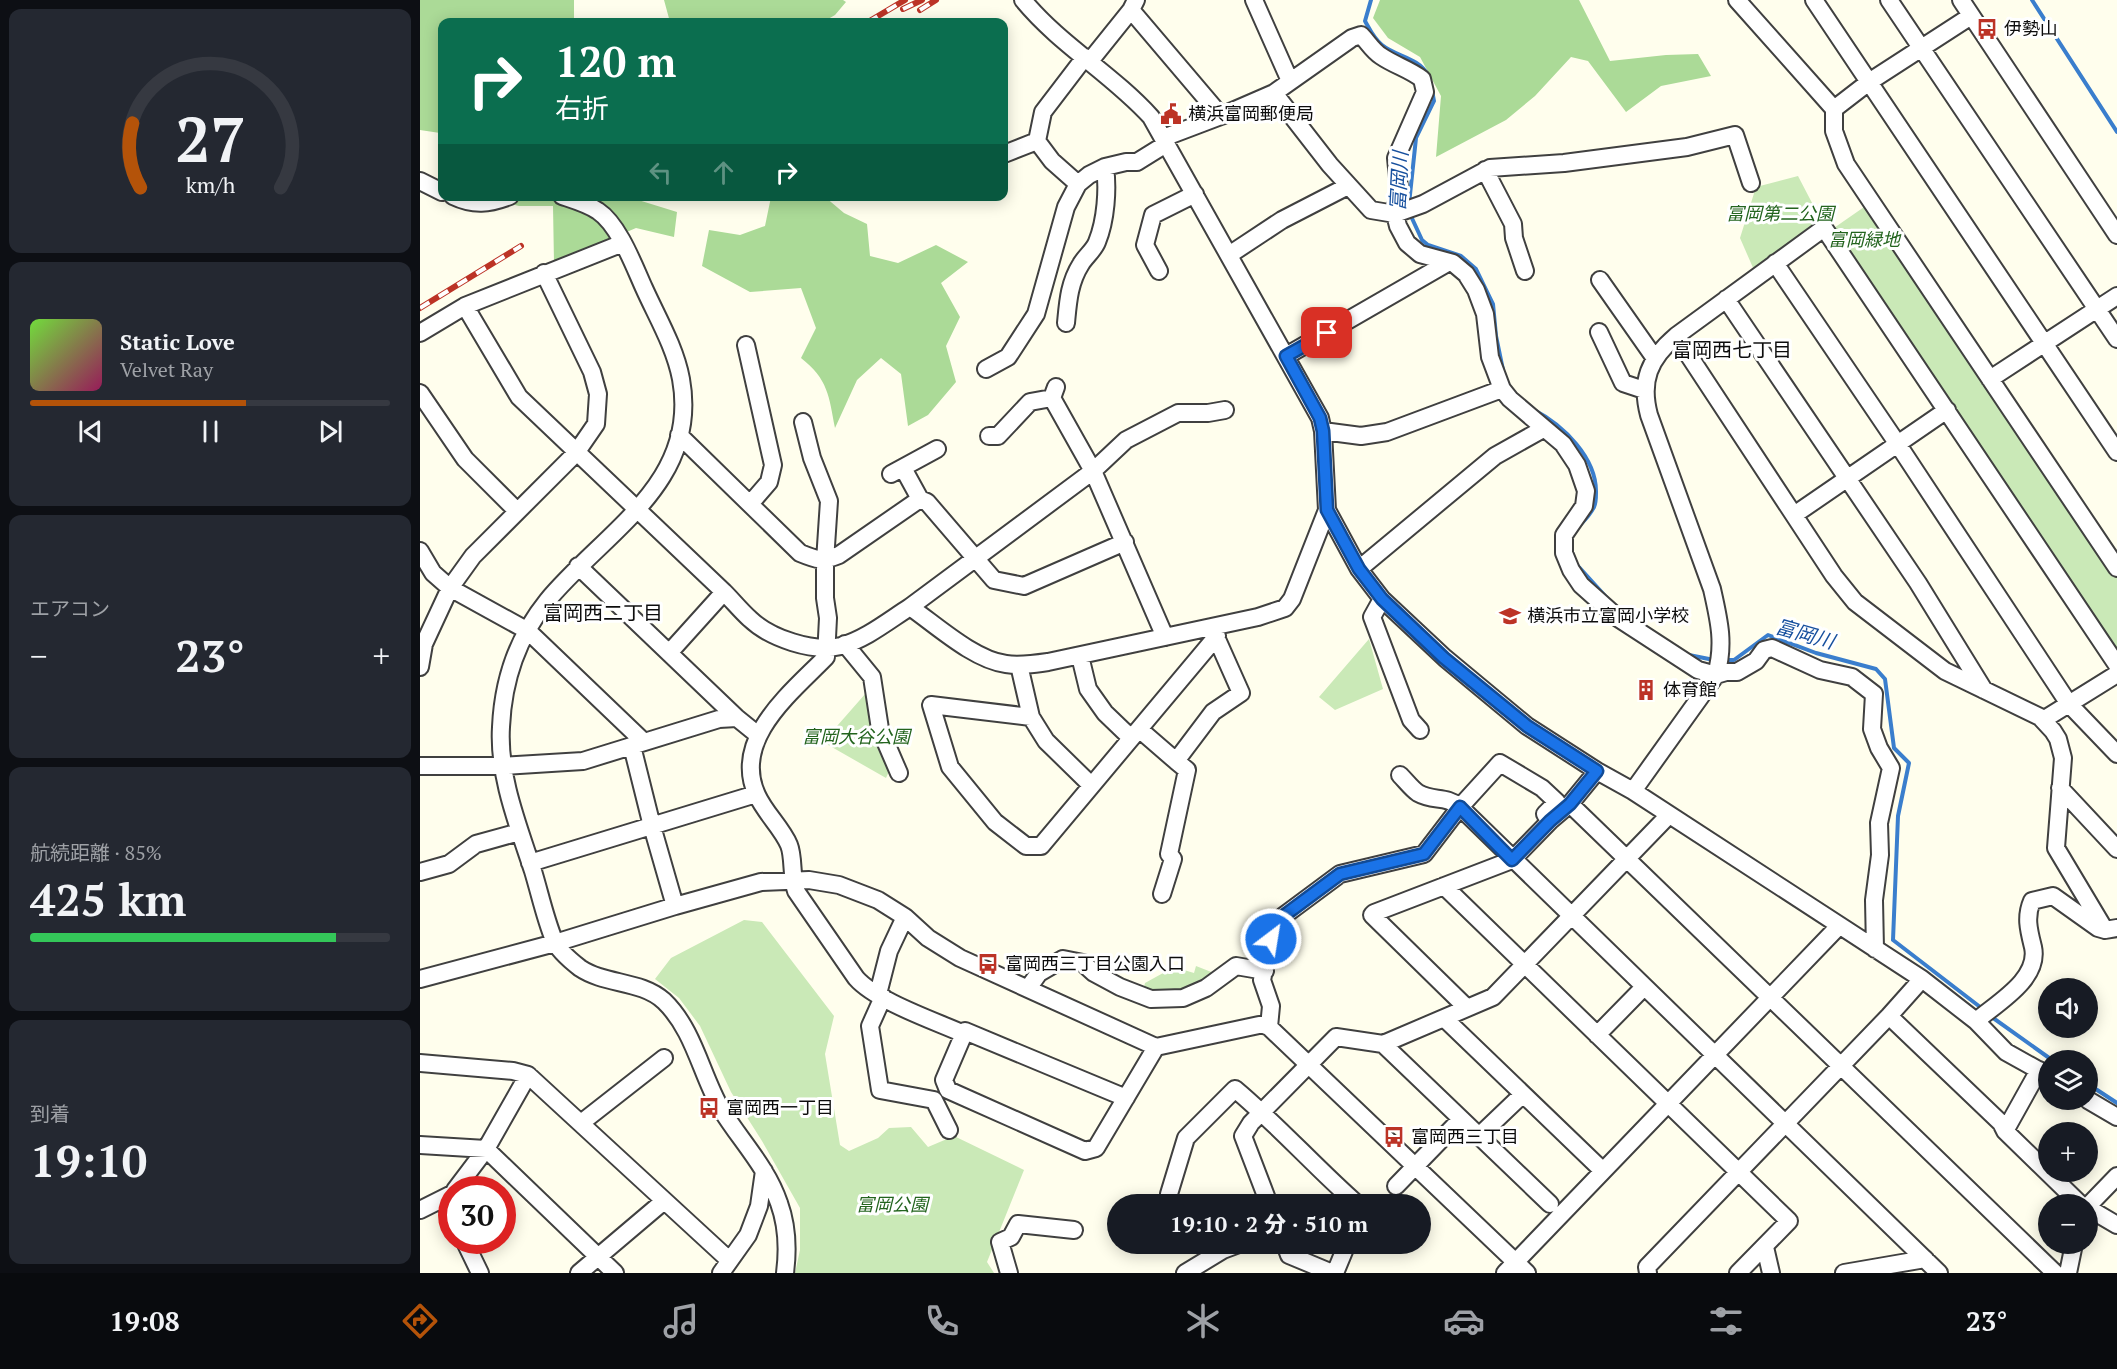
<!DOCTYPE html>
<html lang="ja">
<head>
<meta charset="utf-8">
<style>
  :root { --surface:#171b24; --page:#242831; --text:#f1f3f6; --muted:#9ea1a6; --line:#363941; --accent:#b45309 }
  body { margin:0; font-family:"PT Serif","Noto Sans JP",serif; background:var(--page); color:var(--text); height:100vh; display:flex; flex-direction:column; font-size:22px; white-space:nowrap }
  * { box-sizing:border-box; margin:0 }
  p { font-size:20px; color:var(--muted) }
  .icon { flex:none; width:33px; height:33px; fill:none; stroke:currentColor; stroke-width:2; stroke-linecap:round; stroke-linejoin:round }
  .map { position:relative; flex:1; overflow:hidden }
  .details { display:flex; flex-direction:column; gap:9px; padding:9px; background:#0d0f14; width:420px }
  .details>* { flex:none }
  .guide { position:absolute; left:18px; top:18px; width:570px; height:183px; border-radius:12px; box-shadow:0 3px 15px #0003; background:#0b6e4f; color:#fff; overflow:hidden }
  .fabs { position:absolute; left:1618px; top:978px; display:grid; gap:12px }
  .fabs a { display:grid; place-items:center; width:60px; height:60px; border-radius:50%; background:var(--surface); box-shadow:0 3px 15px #0003; font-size:30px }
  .speed { position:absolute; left:18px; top:1176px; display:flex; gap:12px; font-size:30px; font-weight:700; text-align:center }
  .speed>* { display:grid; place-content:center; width:78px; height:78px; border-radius:50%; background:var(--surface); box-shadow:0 3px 15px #0003; line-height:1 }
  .speed .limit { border:9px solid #d22; background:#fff; color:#111 }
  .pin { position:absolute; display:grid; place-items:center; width:51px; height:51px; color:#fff; margin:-26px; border-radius:12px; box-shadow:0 3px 9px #0006 }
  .me { position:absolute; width:66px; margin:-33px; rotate:31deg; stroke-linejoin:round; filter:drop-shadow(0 0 4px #0008) }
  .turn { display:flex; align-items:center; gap:21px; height:126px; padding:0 18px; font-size:27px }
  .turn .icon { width:78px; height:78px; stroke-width:2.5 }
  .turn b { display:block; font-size:42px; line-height:51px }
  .lanes { display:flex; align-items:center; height:57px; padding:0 18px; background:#0003; justify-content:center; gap:30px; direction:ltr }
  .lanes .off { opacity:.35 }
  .big { font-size:45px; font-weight:800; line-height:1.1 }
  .details .card { flex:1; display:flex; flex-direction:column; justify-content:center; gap:9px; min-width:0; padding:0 21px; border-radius:12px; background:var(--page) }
  .details .dial { align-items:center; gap:0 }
  .dial svg { height:156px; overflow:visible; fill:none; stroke:var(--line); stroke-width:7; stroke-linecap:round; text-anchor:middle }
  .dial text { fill:var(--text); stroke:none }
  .song { display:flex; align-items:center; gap:18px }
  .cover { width:72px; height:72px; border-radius:9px; background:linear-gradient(135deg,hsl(100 70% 55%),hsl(330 70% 35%)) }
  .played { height:6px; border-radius:3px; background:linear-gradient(90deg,var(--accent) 60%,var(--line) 60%) }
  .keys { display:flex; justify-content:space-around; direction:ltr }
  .heat { display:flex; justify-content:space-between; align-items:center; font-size:33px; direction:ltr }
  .charge { height:9px; border-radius:4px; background:linear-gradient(90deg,#34c759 85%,var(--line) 0) }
  .trip { position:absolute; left:687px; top:1194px; width:324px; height:60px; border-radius:30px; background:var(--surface); box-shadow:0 3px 15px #0003; font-weight:800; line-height:60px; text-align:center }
  .dock { display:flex; height:96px; justify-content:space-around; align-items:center; background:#090b0e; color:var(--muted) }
  .dock .icon { width:42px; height:42px }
  .dock .selected { color:var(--accent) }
  .dock b { font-size:27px; color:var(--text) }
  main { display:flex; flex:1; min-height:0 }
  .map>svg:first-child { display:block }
  .green { fill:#cae9b7 }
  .forest { fill:#abda97 }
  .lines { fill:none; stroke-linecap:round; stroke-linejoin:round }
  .stream { stroke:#3a7ecd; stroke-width:4 }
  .minor-casing { stroke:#404040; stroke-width:20 }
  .minor { stroke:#fff; stroke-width:16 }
  .rail-casing { stroke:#bc3326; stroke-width:6 }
  .rail { stroke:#fff; stroke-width:4; stroke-dasharray:11; stroke-linecap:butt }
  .route-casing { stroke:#114b97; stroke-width:15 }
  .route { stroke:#1a73e8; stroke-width:10 }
  .labels { text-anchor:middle; stroke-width:6; stroke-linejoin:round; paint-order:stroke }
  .poi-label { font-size:18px; fill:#0d0d0d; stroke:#fff; text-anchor:start }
  .park-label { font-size:18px; font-style:italic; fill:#23641e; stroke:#fff }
  .water-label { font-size:20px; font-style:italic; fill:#17509e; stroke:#fff }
  .neighbourhood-label { font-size:20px; fill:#0d0d0d; stroke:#fff }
</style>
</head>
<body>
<main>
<section class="details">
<div class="card dial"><svg viewBox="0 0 100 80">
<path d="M14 69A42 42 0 1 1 86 69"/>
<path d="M14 69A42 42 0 0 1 10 36" stroke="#b45309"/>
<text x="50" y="56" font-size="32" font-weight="700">27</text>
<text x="50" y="72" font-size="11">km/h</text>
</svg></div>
<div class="card">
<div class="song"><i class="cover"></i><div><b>Static Love</b><p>Velvet Ray</p></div></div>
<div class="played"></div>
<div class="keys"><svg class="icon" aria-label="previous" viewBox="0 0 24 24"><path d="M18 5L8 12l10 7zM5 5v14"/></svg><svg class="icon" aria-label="pause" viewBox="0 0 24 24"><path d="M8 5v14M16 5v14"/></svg><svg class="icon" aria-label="next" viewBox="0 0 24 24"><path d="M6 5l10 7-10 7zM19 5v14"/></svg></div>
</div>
<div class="card"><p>エアコン</p>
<div class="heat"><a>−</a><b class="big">23°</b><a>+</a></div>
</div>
<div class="card"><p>航続距離 · 85%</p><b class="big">425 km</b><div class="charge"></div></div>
<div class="card"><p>到着</p><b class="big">19:10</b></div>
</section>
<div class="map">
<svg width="1697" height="1273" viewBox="0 0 1697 1273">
  <rect width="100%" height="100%" fill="#fffeed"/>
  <!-- green -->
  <path class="green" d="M1378,176l24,46 -68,48 -14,-32 16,-51z
    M1447,205l250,372v78l-286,-425z
    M949,639l14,50 -48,21 -16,-13z
    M446,693l8,33 17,41 -5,11 -63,-36z
    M324,920l18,2 72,94 -9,38 15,91 9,6 29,-13 11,-10 22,-1 17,20 26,-11 70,34 -37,92 7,11h-199l5,-23v-42l-38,-67 -31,-49 -31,-66 -21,-28 -24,-19 16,-21z
    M776,966l23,9 -21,13 -27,5 -28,-2 2,-8 29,-16 20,6z"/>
  <!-- forest -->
  <path class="forest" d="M0,0h154v22h-132v114l-2,-3 -20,-3z
    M244,0h179l3,2 -11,13 -12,7h-153z
    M960,0h199l31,61 56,-6 32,-1 13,22 -50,10 -35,26 -38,-51 -17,-4 -36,39 -29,24 -70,37 5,-61 -21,-39 -32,-19 -15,-20z
    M63,197h151l1,2 42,13 -3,25 -38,-9 -82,35 -1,-57h-34z
    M351,197h54l19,16 23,11 3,32 28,7 38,-18 32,17 -27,21 19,34 -14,29 10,36 -28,33 -20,11 -7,-52 -20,-16 -24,22 -22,48c-6,-32 -7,-49 -34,-70l15,-30 -15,-40 -51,4 -48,-26 7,-36 31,5 25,-9z"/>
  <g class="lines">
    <!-- stream -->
    <path class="stream" d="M951,0l-6,21c5,9 9,18 17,24 13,11 37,13 45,29
      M1612,0l85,132
      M989,204l7,-66 18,-37 -2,-11
      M990,214l12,26 6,5 33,11 15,13 17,35 3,32 7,34
      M1114,410c29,15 63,48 62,83 0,4 0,10 -2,14 -3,6 -9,13 -14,18
      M1158,566l29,32
      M1269,655l25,5
      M1304,660h10l34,-25 48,18 60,16 9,10 9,69 15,15 -11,53 -5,124 91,70
      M1569,1015l63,45
      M1668,1084l29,19"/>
    <defs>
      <path id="minor" d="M716,0l-5,10 90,106
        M834,0l36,81
        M1317,0l97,109v22l12,33 271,404
        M1394,0l303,452
        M1469,0l228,339
        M1541,0l156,235
        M670,61l41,-51
        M854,93l56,72 41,45 24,4 28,-10 67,-36 74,-5 123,-16 48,-12 16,48
        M1414,109l35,-27 102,-66
        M743,138l58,-22 53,-23 78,-55 9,-3c7,7 11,15 20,21 13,9 28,13 41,23l3,13 -29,66 3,30 -4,26 3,12 9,17 13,11 33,9 13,11 10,16 9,24 5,43 12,32 8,10 53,45 14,21 9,26 -2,15 -20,29v18l7,17 10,15 37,33 80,52 18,5 10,-3h11l19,-11 8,-11 8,-2 48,22 32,7 22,17 -2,35 7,19 12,20 -12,55 1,32 -6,45 1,49
        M584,154l33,-13
        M1065,170l28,54 1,14 11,33
        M0,181l22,11
        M658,184l-26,-23 -15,-20 6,-29 42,-55
        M33,196c21,10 36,8 57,0
        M142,196c12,4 26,8 36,15 21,14 36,55 46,77 13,29 31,59 37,91 19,104 -77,153 -134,222 -29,36 -44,80 -46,126 -3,49 17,98 32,144 7,23 12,47 21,69 4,10 17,21 26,28 25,17 61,12 84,33 30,29 37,73 57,108 19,31 46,58 58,94 8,22 9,47 6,70
        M809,255l53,-35 66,-34
        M1355,263l122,180 172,261 48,50
        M739,271l-14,-26 8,-30 42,-21
        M1180,280l54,77
        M1306,299l192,284 66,107
        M45,306l54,91 205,195c9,9 17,19 26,27 20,19 63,34 91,27 25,-7 47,-25 69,-39 26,18 64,53 96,57 14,2 28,0 42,-2l210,-45 27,-9 7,-9 35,-89 -4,-79 -3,-13 -169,-301c-39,-43 -91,-72 -128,-117
        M646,323c2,-21 3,-40 15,-59 4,-7 13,-14 16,-22 9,-22 11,-53 8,-75
        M1179,332l24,51 21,7
        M0,333l45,-27 158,-63
        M1256,336l158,240 21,26 90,69 95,46 13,14 5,8 5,19 -7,90 49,82
        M326,345l27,120 -4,17 -19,22
        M866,356l163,-94
        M566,369l22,-12 28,-43 30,-107 12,-23 11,-9 16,-8 21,-5h11l29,-18
        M1570,379l127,-83
        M636,387l-4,11 41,73 72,166
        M0,393l45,66 52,52
        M383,422l9,36 17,43 -4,60v37l3,20 -2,39c-34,35 -95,82 -69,138 8,18 25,33 32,50 5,12 2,32 7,46l60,87c20,23 79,43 108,56
        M903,431l38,5 26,-4 115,-43
        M259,435l121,118c17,7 22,9 39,2l81,-56 7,3 67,78 30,6 101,-44
        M569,436h9l32,-34 22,-4
        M483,468l17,31
        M471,474l46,-25
        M907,510l32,59 23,30 63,59 82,68 70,45 36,20 289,188 54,42 30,31 43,24
        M1374,515l153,-105
        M0,551l13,22 17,15 78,43 116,111
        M158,566l159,152 21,17
        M939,569l136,-113 48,-27
        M962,599l-10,18 39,103 9,10
        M490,607l183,-136 33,-31 52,-27h30l17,-3
        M425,644l27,33 8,52 19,44
        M249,653l55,-61
        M660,656l8,33 17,24 26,25
        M599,665l12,52 15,24 45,44
        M0,667l4,-23 26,-56 23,-32 103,-103 20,-29 2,-30 -6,-22 -48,-99
        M611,717l-100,-12 19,62 45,55 31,24h15l176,-210
        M1623,720l74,-46
        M719,729l37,32 37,-49 28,-19 -29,-65
        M212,746l20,80 23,80
        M0,766h82l81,-5 136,-42 18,-1
        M980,775c6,6 12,14 18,18 16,9 27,2 42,14l479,466
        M1640,788l57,61
        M1213,791l83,-116c9,-31 3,-55 -4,-86l-63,-174c-9,-34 0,-56 27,-79l148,-108 293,437
        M1150,804l485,469
        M110,863l226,-69
        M0,872l29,-8 27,-20 43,-12
        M1024,886l345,335 -51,52
        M742,894l11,-35 -4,-5 18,-84 -11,-9
        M0,979l135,-36 120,-37 86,-24 48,-2 30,5 39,15 27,17 23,21 32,20 196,89 103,-22h5l5,2 258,246
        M609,987l10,-14 24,-14 20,4 11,10 26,14 31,12 32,-1 23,-10 30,-22 29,5
        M458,994l11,-43 16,-34
        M463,997l-13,29 10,64 54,10 15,30
        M1047,1008l-95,-93 2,-2 138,-53 38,-39 20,-17 27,-33
        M1469,1016l112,107 4,8 75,73
        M1024,1018l159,153
        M1556,1021c21,-18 64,-42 57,-74 -4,-16 -8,-30 -1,-46l21,-5 45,32 7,2 12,-2
        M849,1027l2,-21 -9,-26 12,-57 66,-49 84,-20 36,-47 40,-44 42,25 15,14 -12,12 5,7
        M1177,1035l47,-48
        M963,1044l167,160
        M0,1063l93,8 15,4 201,185
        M706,1098l-161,-67 -21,49 4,10 137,61 11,-3 60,-101
        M1668,1100l29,17
        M161,1123l83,-65
        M1585,1131l34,-61
        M1059,1136l44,-42
        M0,1145l66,4 129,124
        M976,1186l65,-67
        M35,1190l31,-41 42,-74
        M23,1200l9,17
        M753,1204l-4,-10 17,-56 49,-49c43,36 80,78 122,115
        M849,1204l-26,-68 8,-13 85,-86 47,7 110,-47 176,-182
        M1668,1206l29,-30
        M1668,1208l29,17
        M0,1210l32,-16
        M44,1240l16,33
        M865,1244l4,11 43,18
        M1345,1247l6,26
        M159,1273l85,-72
        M301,1273l27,-38 11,-29 5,-35
        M589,1273l-9,-31 11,-5 7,-13 56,6
        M765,1273l38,-23 16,-6
        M915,1273l12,-29
        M1085,1273l334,-347
        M1228,1273l-1,-6 242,-251 33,-37
        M1424,1273l81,-14
        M1648,1273l6,-29"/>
    </defs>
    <!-- minor casing -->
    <use href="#minor" class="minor-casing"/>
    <!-- minor -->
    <use href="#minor" class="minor"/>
    <defs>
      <path id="rail" d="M483,9l19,-9
        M500,10l16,-10
        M448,22l37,-22
        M0,308l101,-62"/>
    </defs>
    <!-- rail casing -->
    <use href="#rail" class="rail-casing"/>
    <!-- rail -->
    <use href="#rail" class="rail"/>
  </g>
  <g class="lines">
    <defs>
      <path id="route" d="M851,939l3,-16 66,-49 84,-20 36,-47 52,53 38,-39 20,-17 27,-33 -70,-45 -83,-68 -62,-59 -23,-30 -32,-59 -4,-79 -3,-13 -34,-62 41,-23"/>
    </defs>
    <!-- route casing -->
    <use href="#route" class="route-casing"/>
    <!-- route -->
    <use href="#route" class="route"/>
  </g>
  <!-- icons -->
  <defs>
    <symbol id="bus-bare" viewBox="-9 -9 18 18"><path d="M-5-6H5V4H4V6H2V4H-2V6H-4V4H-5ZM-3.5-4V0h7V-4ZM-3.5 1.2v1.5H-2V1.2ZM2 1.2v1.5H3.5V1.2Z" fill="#bc3326" stroke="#fff" stroke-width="2.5" paint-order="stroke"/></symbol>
    <symbol id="civic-bare" viewBox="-9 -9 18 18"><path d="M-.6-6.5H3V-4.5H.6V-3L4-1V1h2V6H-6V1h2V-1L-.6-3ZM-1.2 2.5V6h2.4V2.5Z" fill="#bc3326" stroke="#fff" stroke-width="2.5" paint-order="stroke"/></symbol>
    <symbol id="school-bare" viewBox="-9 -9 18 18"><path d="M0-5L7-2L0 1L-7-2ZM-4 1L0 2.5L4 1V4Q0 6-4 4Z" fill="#bc3326" stroke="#fff" stroke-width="2.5" paint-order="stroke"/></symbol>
    <symbol id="building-bare" viewBox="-9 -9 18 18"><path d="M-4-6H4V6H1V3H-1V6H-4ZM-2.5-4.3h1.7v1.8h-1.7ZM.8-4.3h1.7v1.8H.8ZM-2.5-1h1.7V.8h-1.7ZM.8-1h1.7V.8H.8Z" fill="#bc3326" stroke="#fff" stroke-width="2.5" paint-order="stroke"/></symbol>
  </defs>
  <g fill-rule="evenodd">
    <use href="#bus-bare" x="1552" y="14" width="30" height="30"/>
    <use href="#civic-bare" x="736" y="99" width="30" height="30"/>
    <use href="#school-bare" x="1075" y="601" width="30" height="30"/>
    <use href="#building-bare" x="1211" y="675" width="30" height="30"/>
    <use href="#bus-bare" x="553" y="949" width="30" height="30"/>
    <use href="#bus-bare" x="274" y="1093" width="30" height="30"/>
    <use href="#bus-bare" x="959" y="1122" width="30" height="30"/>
  </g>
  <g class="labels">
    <!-- poi labels -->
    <g class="poi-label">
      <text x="1584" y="35">伊勢山</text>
      <text x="768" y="120">横浜富岡郵便局</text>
      <text x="1107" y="622">横浜市立富岡小学校</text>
      <text x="1243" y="696">体育館</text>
      <text x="585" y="970">富岡西三丁目公園入口</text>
      <text x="306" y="1114">富岡西一丁目</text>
      <text x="991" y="1143">富岡西三丁目</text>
    </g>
    <!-- park labels -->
    <g class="park-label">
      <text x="1360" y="220">富岡第二公園</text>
      <text x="1444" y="246">富岡緑地</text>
      <text x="436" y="743">富岡大谷公園</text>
      <text x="472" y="1211">富岡公園</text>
    </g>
    <!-- water labels -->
    <g class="water-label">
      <text transform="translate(979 181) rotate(-87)" y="7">富岡川</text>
      <text transform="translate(1385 634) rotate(16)" y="7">富岡川</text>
    </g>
    <!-- neighbourhood labels -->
    <g class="neighbourhood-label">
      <text x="1312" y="357">富岡西七丁目</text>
      <text x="183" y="620">富岡西二丁目</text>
    </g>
  </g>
</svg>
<div class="fabs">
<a><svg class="icon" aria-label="sound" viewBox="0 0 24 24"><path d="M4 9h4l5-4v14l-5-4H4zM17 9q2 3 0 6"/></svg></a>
<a><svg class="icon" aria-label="layers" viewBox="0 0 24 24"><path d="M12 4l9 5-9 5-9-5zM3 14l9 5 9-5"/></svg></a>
<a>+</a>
<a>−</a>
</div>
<div class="speed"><div class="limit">30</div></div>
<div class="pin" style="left:907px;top:333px;background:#d93025"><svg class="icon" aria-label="arrive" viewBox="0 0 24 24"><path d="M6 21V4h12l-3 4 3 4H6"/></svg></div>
<svg class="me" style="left:851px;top:939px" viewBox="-20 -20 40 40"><circle r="17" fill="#1a73e8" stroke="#fff" stroke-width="3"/><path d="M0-11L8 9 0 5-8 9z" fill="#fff"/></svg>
<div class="trip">19:10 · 2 分 · 510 m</div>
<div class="guide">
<div class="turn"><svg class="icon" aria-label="right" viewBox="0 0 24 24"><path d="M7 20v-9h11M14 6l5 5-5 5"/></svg><div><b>120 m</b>右折</div></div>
<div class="lanes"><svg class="icon off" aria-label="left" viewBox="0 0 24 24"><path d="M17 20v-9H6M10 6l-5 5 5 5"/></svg><svg class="icon off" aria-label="ahead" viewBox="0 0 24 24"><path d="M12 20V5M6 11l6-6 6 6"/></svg><svg class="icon" aria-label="right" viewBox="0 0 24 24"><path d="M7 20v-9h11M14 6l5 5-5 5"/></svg></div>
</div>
</div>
</main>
<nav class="dock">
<b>19:08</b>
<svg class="icon selected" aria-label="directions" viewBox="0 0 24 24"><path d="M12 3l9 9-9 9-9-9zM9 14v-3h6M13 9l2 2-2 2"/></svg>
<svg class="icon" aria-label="music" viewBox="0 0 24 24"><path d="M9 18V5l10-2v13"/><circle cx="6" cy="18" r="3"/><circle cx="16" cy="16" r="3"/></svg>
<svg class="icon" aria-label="phone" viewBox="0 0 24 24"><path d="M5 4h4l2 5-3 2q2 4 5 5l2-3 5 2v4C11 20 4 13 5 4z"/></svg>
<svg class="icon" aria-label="climate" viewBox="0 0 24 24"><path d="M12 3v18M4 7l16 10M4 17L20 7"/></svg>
<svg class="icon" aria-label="car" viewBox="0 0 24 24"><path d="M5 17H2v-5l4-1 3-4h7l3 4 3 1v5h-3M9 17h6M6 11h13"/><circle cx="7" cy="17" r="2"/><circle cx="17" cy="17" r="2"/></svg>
<svg class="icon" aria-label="filters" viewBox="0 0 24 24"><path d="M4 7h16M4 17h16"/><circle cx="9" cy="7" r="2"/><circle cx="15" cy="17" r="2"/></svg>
<b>23°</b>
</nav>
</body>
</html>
